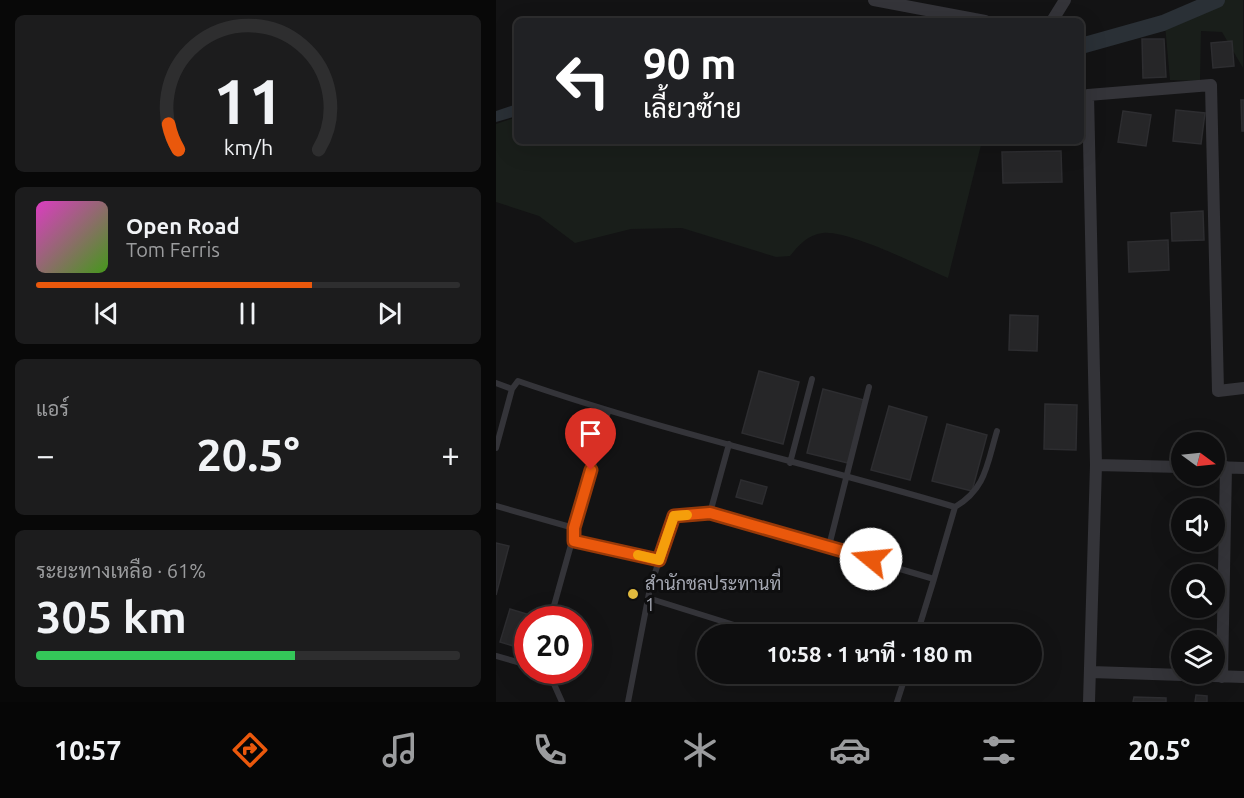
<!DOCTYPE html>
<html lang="th">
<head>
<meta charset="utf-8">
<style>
  :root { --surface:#0e0e0f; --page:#1c1c1d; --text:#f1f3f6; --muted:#9b9c9e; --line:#2e2e2f; --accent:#ea580c }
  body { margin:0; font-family:Ubuntu,Sarabun,sans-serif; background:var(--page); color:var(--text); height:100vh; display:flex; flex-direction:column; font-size:22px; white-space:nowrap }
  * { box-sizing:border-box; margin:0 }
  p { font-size:20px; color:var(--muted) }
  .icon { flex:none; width:33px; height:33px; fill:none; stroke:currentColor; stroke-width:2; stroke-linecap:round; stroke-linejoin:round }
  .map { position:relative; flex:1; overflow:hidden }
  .sheet { display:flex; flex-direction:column; gap:15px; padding:15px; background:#080808; width:496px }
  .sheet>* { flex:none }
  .guide { position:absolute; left:18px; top:18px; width:570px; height:126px; border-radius:9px; box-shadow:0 6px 24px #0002,0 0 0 2px var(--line); background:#202124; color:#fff; overflow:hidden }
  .needle { width:39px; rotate:105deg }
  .buttons { position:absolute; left:675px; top:432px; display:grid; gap:12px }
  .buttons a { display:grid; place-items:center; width:54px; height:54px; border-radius:50%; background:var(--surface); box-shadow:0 6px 24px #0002,0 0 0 2px var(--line); font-size:30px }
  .speed { position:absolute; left:18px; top:606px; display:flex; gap:12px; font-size:30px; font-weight:700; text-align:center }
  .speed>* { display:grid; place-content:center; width:78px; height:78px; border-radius:50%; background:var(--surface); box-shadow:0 6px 24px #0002,0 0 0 2px var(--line); line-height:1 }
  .speed .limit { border:9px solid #d22; background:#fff; color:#111 }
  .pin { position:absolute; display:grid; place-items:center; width:51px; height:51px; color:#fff; margin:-62px -26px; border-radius:50% 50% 50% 0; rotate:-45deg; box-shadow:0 0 6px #0007 }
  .pin .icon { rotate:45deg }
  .me { position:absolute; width:66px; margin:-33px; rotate:287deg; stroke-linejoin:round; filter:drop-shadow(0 0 4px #0008) }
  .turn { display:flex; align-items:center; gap:21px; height:126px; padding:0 30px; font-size:27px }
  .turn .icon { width:78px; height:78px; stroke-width:2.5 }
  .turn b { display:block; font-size:42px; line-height:51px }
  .big { font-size:45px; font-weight:700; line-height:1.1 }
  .sheet .card { flex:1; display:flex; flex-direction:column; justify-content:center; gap:9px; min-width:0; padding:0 21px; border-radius:9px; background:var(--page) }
  .sheet .dial { align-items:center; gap:0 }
  .dial svg { height:156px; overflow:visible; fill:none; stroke:var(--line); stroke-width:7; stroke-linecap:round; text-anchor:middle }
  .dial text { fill:var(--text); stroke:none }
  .song { display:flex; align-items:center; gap:18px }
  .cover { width:72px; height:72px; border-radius:9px; background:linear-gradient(135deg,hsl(310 70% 55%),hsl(100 70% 35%)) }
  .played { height:6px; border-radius:3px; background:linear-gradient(90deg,var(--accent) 65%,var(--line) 65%) }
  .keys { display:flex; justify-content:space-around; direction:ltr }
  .heat { display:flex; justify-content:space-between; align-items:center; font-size:33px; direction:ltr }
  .charge { height:9px; border-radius:4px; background:linear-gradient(90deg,#34c759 61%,var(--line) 0) }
  .trip { position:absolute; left:201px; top:624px; width:345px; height:60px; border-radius:30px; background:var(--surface); box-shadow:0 6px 24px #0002,0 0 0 2px var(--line); font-weight:700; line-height:60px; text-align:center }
  .tabs { display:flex; height:96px; justify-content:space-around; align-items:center; background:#060606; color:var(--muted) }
  .tabs .icon { width:42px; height:42px }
  .tabs .on { color:var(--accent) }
  .tabs b { font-size:27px; color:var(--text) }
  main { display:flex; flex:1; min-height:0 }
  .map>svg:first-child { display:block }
  .green { fill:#191e1a }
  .water { fill:#2a3036 }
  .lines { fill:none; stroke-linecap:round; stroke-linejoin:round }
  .canal { stroke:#2a3036; stroke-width:16 }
  .building { fill:#262628; stroke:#2d2d30; stroke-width:1.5 }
  .service { stroke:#343439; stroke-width:6 }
  .minor { stroke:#343439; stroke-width:12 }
  .route-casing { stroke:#983908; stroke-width:15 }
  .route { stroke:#ea580c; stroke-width:10 }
  .slow { stroke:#f59e0b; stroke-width:10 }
  .poi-dot { fill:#e0b93e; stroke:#0e0e0f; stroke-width:2 }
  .labels { text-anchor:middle; stroke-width:6; stroke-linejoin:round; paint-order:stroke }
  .poi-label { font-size:18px; fill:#a5a8b3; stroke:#0e0e0f; text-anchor:start }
</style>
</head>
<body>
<main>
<section class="sheet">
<div class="card dial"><svg viewBox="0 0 100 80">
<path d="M14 69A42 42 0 1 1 86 69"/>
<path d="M14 69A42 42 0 0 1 9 56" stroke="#ea580c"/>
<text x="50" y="56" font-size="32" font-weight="700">11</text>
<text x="50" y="72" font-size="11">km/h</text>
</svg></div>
<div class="card">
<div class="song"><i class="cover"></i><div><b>Open Road</b><p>Tom Ferris</p></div></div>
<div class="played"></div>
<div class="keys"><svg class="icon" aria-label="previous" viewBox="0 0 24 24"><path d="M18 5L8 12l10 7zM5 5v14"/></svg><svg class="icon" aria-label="pause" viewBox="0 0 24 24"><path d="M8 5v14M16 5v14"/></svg><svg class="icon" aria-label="next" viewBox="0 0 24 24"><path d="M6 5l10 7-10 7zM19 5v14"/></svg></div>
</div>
<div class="card"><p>แอร์</p>
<div class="heat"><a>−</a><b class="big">20.5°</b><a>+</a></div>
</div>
<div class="card"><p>ระยะทางเหลือ · 61%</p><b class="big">305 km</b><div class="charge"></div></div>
</section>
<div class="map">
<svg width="748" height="702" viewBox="0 0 748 702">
  <rect width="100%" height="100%" fill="#131314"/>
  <!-- green -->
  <path class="green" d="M701,0h46v68l-21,-36 -21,-1 -1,50 -30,-1 -5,-55z
    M21,117v24h465l-34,137c-26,-11 -99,-48 -125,-45 -16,2 -24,12 -33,23l-14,1 -94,-29 -51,1 -56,14 -36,-27 -43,-14v-78z"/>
  <!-- water -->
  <path class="water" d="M21,104v12l-21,6v-11z"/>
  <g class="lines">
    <!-- canal -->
    <path class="canal" d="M585,46l82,-23 54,-23"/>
  </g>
  <!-- building -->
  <path class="building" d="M646,39h22l2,38 -23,1z
    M736,41l2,25 -21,2 -2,-25z
    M745,100h3v31h-2z
    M680,110l29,3 -4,31 -28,-3z
    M627,111l28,4 -5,31 -28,-4z
    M565,151l1,31 -59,1 -1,-31z
    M707,211l1,29 -32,1 -1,-28z
    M672,240l1,30 -40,2 -1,-30z
    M514,315l28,1 -1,35 -28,-1z
    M263,371l40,11 -16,62 -41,-11z
    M327,389l41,11 -16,63 -41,-10z
    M549,404l32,1 -1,45 -32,-1z
    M393,406l38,11 -17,63 -39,-10z
    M451,424l40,11 -15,56 -40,-10z
    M245,480l26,7 -5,17 -26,-7z
    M0,543l13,3 -13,49z
    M14,609l20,6 -10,33 -20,-6z
    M700,695l11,1v6h-12z
    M638,697l32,1v4h-33z"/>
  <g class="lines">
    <!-- service -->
    <path class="service" d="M0,383l16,6
      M0,448l16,-59 6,-8c144,50 292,83 437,126l-21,72
      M294,463l22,-84
      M0,506l78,22
      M459,507c31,-18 32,-43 42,-76
      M214,513l19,-69
      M78,541l85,19
      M333,546l40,-159
      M152,598l115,36
      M54,620l58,-208
      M0,656l32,9
      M44,670l14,14 8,18
      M391,674l17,5
      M132,702l22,-114 24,-72 36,-3 224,66 -17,55
      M401,702l9,-28"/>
    <!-- minor -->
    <path class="minor" d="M378,0l111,21
      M556,21l13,-21
      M600,465l86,2
      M718,467l30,1
      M595,672l153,5
      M726,677l4,-210
      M593,702l7,-237 -8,-370 123,-10 7,306 26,-3"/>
  </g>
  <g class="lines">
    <defs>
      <path id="route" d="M95,470l-17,58v13l85,19 15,-44 36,-3 161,46"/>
    </defs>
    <!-- route casing -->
    <use href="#route" class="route-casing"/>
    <!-- route -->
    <use href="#route" class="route"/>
    <!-- slow -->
    <path class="slow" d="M142,555l21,5 15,-44 13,-1"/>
  </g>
  <!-- markers -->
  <circle class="poi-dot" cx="137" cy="594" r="6"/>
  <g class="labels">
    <!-- poi labels -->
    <g class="poi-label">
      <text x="149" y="590">สำนักชลประทานที่<tspan x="149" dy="21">1</tspan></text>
    </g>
  </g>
</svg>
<div class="buttons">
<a><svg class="needle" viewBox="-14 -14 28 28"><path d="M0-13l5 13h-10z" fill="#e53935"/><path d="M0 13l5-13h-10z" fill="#9b9c9e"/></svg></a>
<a><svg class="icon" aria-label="sound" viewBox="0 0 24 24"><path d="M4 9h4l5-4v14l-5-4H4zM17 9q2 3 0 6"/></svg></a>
<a><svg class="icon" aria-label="search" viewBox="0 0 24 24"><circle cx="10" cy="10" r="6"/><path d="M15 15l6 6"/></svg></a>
<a><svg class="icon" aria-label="layers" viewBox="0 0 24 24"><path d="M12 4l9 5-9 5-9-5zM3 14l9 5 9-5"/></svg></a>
</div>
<div class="speed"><div class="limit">20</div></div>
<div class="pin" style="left:95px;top:470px;background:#d93025"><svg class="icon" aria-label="arrive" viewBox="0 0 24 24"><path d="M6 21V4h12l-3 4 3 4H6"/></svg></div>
<svg class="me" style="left:375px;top:559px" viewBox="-20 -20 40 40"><circle r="19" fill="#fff"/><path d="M0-13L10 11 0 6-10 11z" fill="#ea580c"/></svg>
<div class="trip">10:58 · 1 นาที · 180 m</div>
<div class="guide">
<div class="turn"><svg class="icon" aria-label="left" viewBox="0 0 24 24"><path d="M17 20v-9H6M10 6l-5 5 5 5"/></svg><div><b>90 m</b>เลี้ยวซ้าย</div></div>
</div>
</div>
</main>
<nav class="tabs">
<b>10:57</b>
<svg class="icon on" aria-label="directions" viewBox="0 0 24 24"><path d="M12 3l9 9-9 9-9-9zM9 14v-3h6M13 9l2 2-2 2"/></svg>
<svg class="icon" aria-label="music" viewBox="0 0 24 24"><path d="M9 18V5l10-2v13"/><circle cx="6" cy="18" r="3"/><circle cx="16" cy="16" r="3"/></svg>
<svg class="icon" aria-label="phone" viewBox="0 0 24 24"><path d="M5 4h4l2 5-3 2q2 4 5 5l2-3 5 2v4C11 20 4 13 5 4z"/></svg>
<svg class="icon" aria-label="climate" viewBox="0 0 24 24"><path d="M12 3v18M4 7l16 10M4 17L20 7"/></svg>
<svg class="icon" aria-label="car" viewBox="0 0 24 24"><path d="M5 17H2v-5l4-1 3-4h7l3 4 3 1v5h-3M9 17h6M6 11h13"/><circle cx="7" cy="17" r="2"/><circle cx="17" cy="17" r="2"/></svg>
<svg class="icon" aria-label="filters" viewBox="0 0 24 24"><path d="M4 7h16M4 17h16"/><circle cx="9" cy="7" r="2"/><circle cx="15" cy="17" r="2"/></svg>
<b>20.5°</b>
</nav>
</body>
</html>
